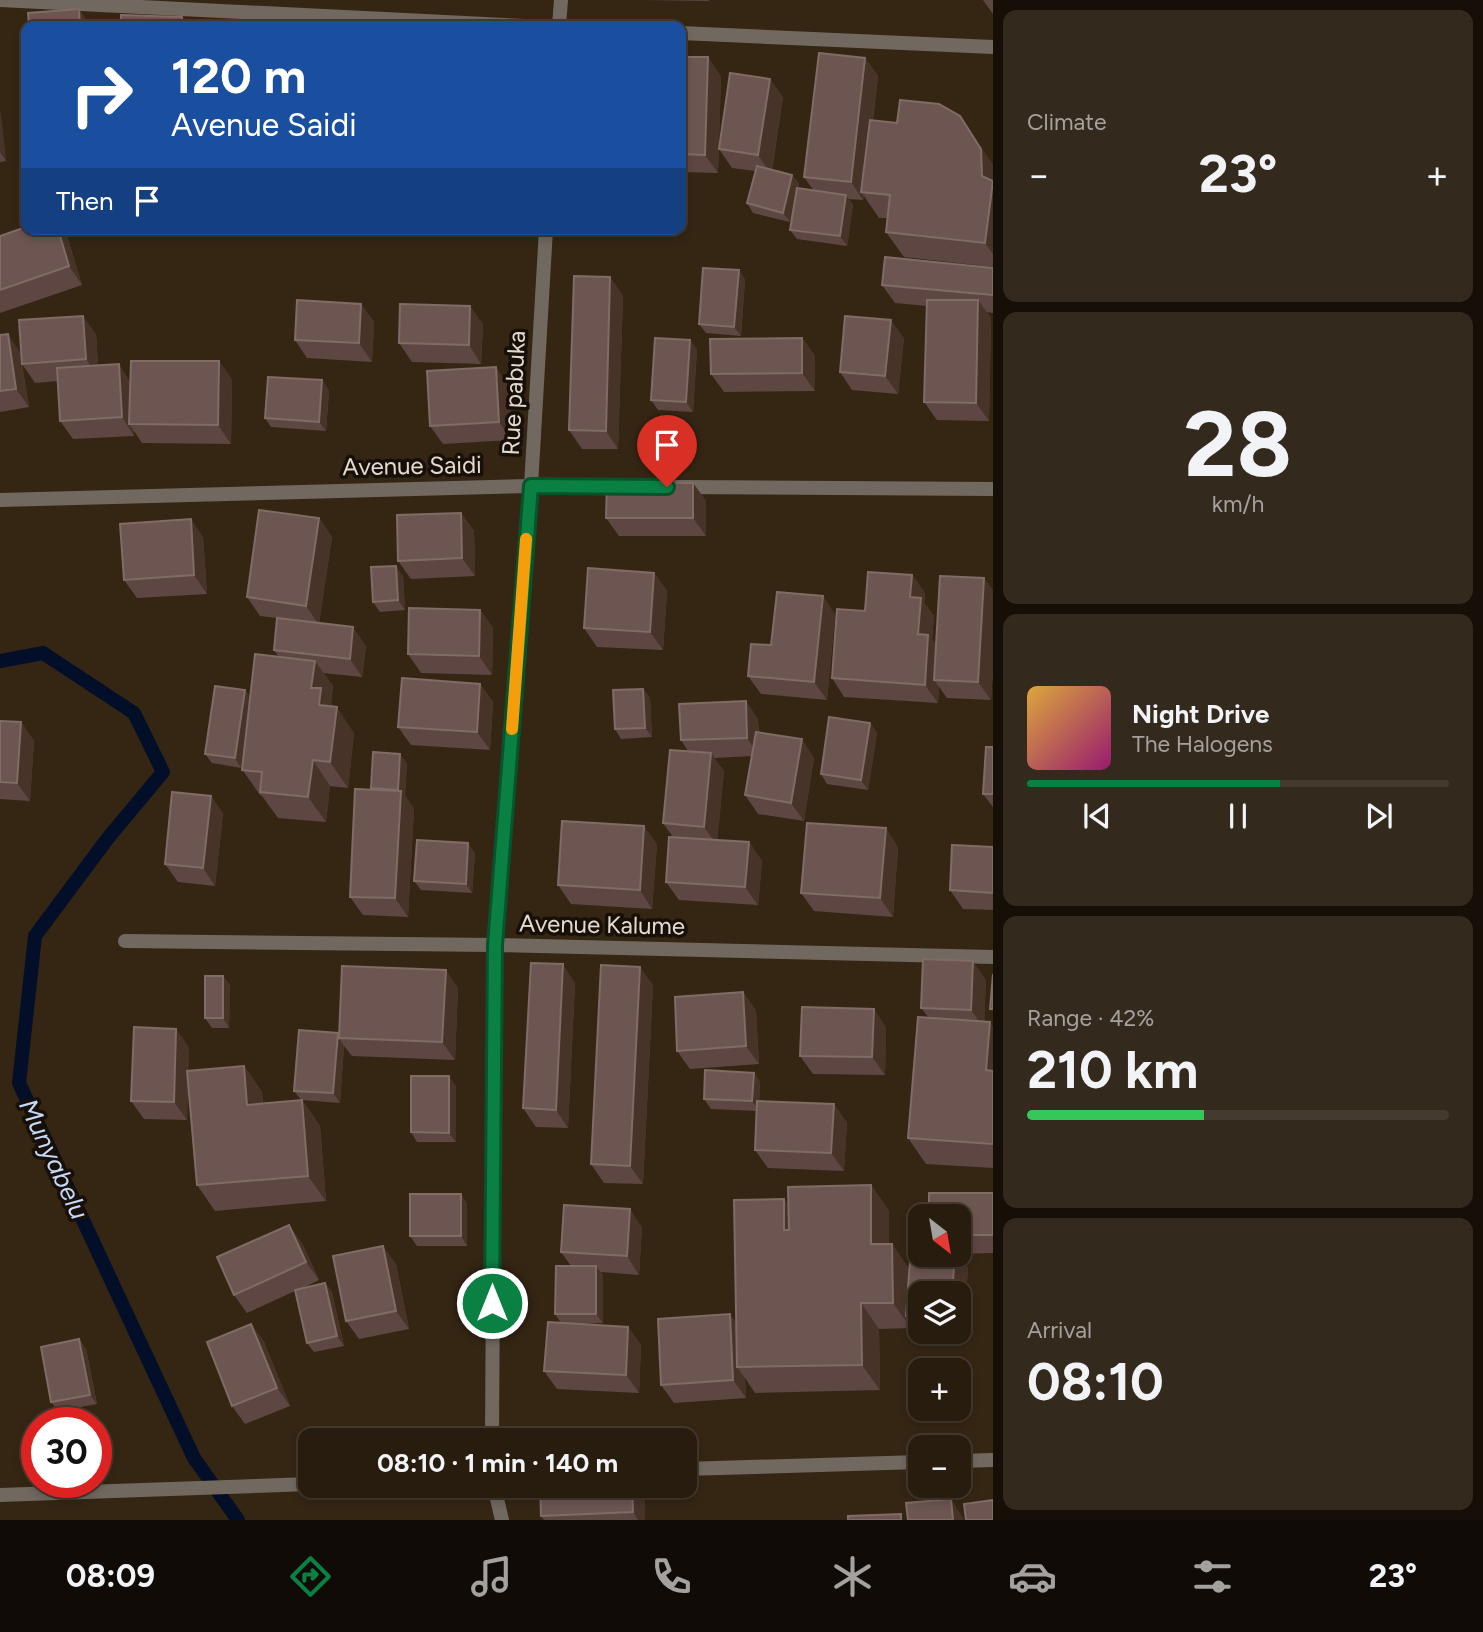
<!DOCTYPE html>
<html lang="en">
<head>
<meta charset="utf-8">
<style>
  :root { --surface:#281c0f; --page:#34291d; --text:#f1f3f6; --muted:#a5a19e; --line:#443a2f; --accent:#0b8043 }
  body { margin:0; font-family:Figtree,sans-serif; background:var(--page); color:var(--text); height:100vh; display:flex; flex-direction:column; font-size:26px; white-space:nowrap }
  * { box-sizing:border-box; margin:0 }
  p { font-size:23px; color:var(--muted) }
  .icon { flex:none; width:38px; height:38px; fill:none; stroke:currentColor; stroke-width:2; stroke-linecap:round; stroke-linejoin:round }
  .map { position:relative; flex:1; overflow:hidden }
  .panel { display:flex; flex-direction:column; gap:10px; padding:10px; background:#160f08; width:490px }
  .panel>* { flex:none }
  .hud { position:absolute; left:21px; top:21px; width:665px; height:214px; border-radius:14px; box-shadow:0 4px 10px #0003,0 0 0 2px var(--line); background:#1a4fa0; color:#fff; overflow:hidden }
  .needle { width:46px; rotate:149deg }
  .controls { position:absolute; left:908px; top:1204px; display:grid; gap:14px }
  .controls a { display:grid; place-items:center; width:63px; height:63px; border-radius:14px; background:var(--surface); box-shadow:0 4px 10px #0003,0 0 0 2px var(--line); font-size:35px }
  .speed { position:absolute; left:21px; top:1407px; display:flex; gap:14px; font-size:35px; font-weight:700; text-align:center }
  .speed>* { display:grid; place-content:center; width:91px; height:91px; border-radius:50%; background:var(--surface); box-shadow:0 4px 10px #0003,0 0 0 2px var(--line); line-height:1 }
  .speed .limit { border:10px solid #d22; background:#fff; color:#111 }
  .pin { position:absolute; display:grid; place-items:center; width:60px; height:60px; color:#fff; margin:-72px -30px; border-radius:50% 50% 50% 0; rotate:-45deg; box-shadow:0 0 7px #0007 }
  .pin .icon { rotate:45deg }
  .me { position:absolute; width:77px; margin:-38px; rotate:0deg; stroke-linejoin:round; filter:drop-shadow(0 0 5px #0008) }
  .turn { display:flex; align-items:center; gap:24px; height:147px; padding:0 35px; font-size:32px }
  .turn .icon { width:91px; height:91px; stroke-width:2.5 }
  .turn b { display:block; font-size:49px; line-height:60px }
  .then { display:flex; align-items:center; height:66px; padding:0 35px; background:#0003; gap:14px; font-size:26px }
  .big { font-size:52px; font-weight:700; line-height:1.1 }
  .panel .widget { flex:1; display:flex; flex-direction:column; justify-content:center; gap:10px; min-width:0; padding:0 24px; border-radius:14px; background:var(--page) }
  .panel .dial { align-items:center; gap:0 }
  .dial b { font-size:91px; line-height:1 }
  .song { display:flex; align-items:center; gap:21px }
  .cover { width:84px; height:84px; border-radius:10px; background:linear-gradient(135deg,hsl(40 70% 55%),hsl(320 70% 35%)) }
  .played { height:7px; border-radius:4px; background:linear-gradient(90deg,var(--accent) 60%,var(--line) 60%) }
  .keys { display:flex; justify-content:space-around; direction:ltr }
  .heat { display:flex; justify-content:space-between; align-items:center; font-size:38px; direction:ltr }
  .charge { height:10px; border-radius:5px; background:linear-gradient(90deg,#34c759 42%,var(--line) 0) }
  .trip { position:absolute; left:298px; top:1428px; width:399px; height:70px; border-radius:14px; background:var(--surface); box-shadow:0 4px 10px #0003,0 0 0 2px var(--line); font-weight:700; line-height:70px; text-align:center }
  .menu { display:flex; height:112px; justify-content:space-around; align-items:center; background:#100b06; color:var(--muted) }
  .menu .icon { width:49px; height:49px }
  .menu .active { color:var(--accent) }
  .menu b { font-size:32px; color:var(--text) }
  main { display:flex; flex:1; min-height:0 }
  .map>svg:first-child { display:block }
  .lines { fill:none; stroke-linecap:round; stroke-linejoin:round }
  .stream { stroke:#030f28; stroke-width:14 }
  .minor { stroke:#716960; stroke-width:14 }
  .wall { fill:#5e4642; fill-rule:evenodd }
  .shaded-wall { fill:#483329 }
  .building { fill:#6d5651; stroke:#806b65; stroke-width:2 }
  .route-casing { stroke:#07532c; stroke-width:18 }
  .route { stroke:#0b8043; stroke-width:12 }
  .slow { stroke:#f59e0b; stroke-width:12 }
  .labels { text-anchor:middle; stroke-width:7; stroke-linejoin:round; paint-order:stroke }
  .street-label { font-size:24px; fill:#e5dad0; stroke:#171009 }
  .water-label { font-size:26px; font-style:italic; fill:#c7dafb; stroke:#171009 }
</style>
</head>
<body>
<main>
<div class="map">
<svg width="993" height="1520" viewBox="0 0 993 1520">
  <rect width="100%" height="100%" fill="#352614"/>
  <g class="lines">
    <!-- stream -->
    <path class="stream" d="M0,661l43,-8 91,60 29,59 -55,66 -73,98 -16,147 175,375 44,62"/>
    <!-- minor -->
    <path class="minor" d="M0,0l524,26
      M559,26l2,-26
      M681,33l312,14
      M677,487l316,2
      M0,500l531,-14 94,1
      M125,941l370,4 498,12
      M492,1440l3,-495 36,-459 15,-257
      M959,1461l34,-1
      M684,1469l236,-7
      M494,1486l8,34
      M0,1495l310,-11"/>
  </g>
  <!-- wall -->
  <path class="wall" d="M645,0h64v1z
    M983,0h10v14z
    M681,57l40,19 -3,97 -37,-1z
    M865,58l13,18 -5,44 104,22 16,23v102l-89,-10 -18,-25 2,-14h-9l-15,-22 -1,4 -15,-1 5,6 -6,41 -50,-7 -7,-9 5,-28 -5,20 -37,-9 -6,-10 8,-32 -23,-3 -13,-19 64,-52 -11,73 20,5 7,9 -1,4 16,3 -10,-14z
    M0,112l6,49 -6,1z
    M115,229h64v8l-60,-1z
    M345,229h56v2z
    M0,236h67l15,49 -82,28z
    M993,268v45l-6,-1 4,6 -2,103 -52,-1 -13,-18 3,-96 -32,-3 -13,-18z
    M610,277l13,19 -5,153h-36l-13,-19z
    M745,279l-4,57 -35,-3 -7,-9z
    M361,304l13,18 -2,40 -65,-4 -12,-18z
    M483,324l-2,40 -69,-2 -13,-19z
    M96,334l2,32 32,15 89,-20 13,19 -1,64 -89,-1 -8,-12v5l-61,3 -13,-18 -2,-40 -23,2 -13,-19 7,43 -29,5v-77l20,17 2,12z
    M802,338l13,18v35l-91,1 -13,-18z
    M904,338l-6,56 -46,-4 -12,-18z
    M697,349l-4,63 -35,-2 -7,-10z
    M509,386l3,54 -69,4 -13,-18z
    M329,390l-3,41 -55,-4 -6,-9z
    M693,483l13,18v35h-87l-13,-18z
    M461,513l13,18 1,45 -64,3 -13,-18z
    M319,518l13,19 -13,86 47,23 -4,31 -39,-4 10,13 -2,17 23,30 -6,55 -18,-2 -4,36 -48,-4 -16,-22 -2,-1 -19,-27 -29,-5 -7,-9 40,-64 5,8 29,-41 -5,-7 3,-32 -17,-2 -13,-19z
    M203,537l4,57 -70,4 -13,-18z
    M654,573l13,18 -4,59 -66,-3 -13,-19z
    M912,575l13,18 -1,10 10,13 -2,23 4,6 57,-55v80l-2,30 -44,-2 -8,-11 -1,16 -94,-6 -12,-19 33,-67z
    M403,576l2,34 -25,2 -7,-10z
    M823,596l12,19 -8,85 -66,-6 -13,-18 23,-31z
    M480,610l13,18 -1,47 -71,-2 -13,-19z
    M480,684l13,18 -3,48 -79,-5 -13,-18z
    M643,689l7,9 2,39 -31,2 -6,-10z
    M746,701l12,19 1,12 55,26 -10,63 -46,-7 -13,-19 7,-39 -38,2 10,13 -7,69 32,2 13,19 -4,44 -79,-5 -13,-18 7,-45 -10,-14 25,-72 -7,-11z
    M0,721l21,1 13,19 -4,60 -30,-2z
    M870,723l7,10 -9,57 -41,-6 -6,-10z
    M993,747v60l-10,-13z
    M407,763l-2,33 9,13 -6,108 -45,-2 -13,-18 21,-108z
    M211,796l12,18 -8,72 -37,-4 -13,-18z
    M657,844l-5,65 -81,-5 -13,-19z
    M898,847l-5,70 -79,-6 -13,-18z
    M993,847v63l-30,-1 -13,-19z
    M475,853l-3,40 -51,-3 -7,-9z
    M223,976l7,9 -1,43h-17l-7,-10z
    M986,980l-2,42 9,5v141l-67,-4 -18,-26 21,-120 -8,-10z
    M575,983l-7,145 -32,-1 -13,-19z
    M653,985l-10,199 -39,-1 -13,-19z
    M458,988l-3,72 -103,-4 -8,-10 -4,57 -38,-3 18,26 6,75 -111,10 -18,-26 -9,-106 -1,41 -43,-1 -13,-18 58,-54 -1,24 56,-5 18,26 1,12 38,-4 -7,-9 44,-58 1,2z
    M743,992l13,19 3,53 -69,5 -13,-18z
    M886,1027l-1,48 -72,-1 -13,-18z
    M754,1073l6,9 -1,19 88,21 -3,49 -76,-3 -13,-18 2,-39 -46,-2 -7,-10z
    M456,1086v56h-39l-6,-10z
    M871,1185l18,26v33h3l17,25 11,-14h39l9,13 -5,69 -45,-2 -7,-11v4l-32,1 1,61 -125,3 -10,-15 1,20 -72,5 -13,-18 76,-61 47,-125 4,6zM920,1293h39v39h-39z
    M993,1193v60l-34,1v-38z
    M461,1194l6,10v42h-50l-7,-10z
    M642,1227l-3,48 -38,-3 2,3v48l-31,1 56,3 13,18 -2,48 -82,-4 -13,-18 17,-48 -6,-9 16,-48 -10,-14z
    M302,1243l17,37 -18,9 24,-6 7,9 12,54 -30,6 -7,-9 -12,-52 -48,22 -13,-18z
    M396,1264l13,65 -50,10 -13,-18z
    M251,1324l13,18 26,64 -45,18 -13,-18z
    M79,1339l7,10 11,55 -39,7 -7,-9z
    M570,1486h63l12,16v18h-101l-3,-4z"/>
  <!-- shaded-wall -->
  <path class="shaded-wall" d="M79,9l12,17h-11z
    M182,17l7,9h-7z
    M708,57l13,19 -3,97 -13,-18z
    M865,58l13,18 -14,116h-3l3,4 -1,4 -12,-18z
    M770,79l13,18 -12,77 -13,-19z
    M0,112l1,1 5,48 -6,-9z
    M960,116l33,49v89l-8,-11 -3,-67z
    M792,175l7,9 -9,38 -7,-9z
    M846,195l7,10 -6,41 -7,-10z
    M58,229h4l5,7 15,49 -13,-19z
    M173,229h6v8z
    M739,270l6,9 -4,57 -7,-9z
    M610,277l13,19 -5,153 -12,-18z
    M978,300l13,18 -2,103 -13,-18z
    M361,304l13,18 -2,40 -13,-19z
    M470,306l13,18 -2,40 -12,-19z
    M83,316l13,18 3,44 -13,-19z
    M891,320l13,18 -6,56 -13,-18z
    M8,334l12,18 9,55 -13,-18z
    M802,338l13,18v35l-13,-18z
    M690,340l7,9 -4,63 -7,-10z
    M219,361l13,19 -1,64 -13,-19z
    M119,364l12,19 -2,41 5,7v5l-12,-19z
    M496,367l13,19 3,54 -13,-18z
    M322,380l7,10 -3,41 -7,-9z
    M693,483l13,18v35l-13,-18z
    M461,513l13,18 1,45 -13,-18z
    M319,518l13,19 -13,88 -13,-19z
    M191,519l12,18 4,57 -13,-19z
    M396,566l7,10 2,34 -7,-10z
    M654,573l13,18 -4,59 -13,-18z
    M912,575l13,18 -1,10 10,13 -2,23 9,14 -7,27 5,7 -1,16 -13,-18 -7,-51 -8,-37z
    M984,578l9,12v80l-2,30 -13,-18z
    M823,596l12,19 -8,85 -13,-18z
    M480,610l13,18 -1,47 -13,-19z
    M353,627l13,19 -4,31 -12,-18z
    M315,661l18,25 -2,17 5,8 1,-4 17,26 -6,55 -18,-26 -11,-57 -8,-17z
    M480,684l13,18 -3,48 -13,-18z
    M643,689l7,9 2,39 -7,-9z
    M245,690l7,10 -11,68 -6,-10z
    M746,701l12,19 1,36 -12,-18z
    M21,722l13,19 -4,60 -13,-18z
    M870,723l7,10 -9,57 -7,-10z
    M802,739l12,19 -10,63 -13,-18z
    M711,753l13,18 -7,74 -13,-18z
    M400,754l7,9 -2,33 9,13 -6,108 -13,-19 3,-108z
    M313,760l17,26 -4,36 -18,-25z
    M211,796l12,18 -8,72 -12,-18z
    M644,826l13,18 -5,65 -12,-19z
    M886,828l12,19 -5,70 -13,-19z
    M749,842l13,19 -4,44 -13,-18z
    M468,843l7,10 -3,40 -6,-9z
    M973,961l13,19 -2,48 -13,-18z
    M563,964l12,19 -7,145 -12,-18z
    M640,967l13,18 -10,199 -13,-18z
    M446,970l12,18 -3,72 -13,-18z
    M223,976l7,9 -1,43 -6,-10z
    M743,992l13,19 3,53 -13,-18z
    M874,1009l12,18 -1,48 -13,-18z
    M990,1022l3,5v53l-7,-10z
    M176,1029l13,18 -2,73 -13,-18z
    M338,1033l3,5h-2l5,8 -4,57 -7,-10z
    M244,1066l18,26 3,39 -18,-26z
    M754,1073l6,9 -1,29 -7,-10z
    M449,1076l7,10v56l-7,-9z
    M302,1100l18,26 6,75 -18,-25z
    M834,1104l13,18 -3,49 -13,-18z
    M871,1185l18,26v59l-18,-26z
    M461,1194l6,10v42l-6,-10z
    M784,1199l18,25v31l-18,-25z
    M630,1209l12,18 -3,48 -12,-19z
    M289,1225l13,18 17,37 -13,-18z
    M892,1244l18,26 -4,46 5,8v4l-18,-25z
    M383,1246l13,18 13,65 -13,-18z
    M955,1255h4l9,13 -5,69 -4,-5v-39h-7z
    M596,1266l7,9v48l-7,-9z
    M325,1283l7,9 12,54 -7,-10z
    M861,1303l18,26 1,61 -18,-25z
    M730,1314l12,18 -5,35 8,11 1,20 -13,-18z
    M251,1324l13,18 26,64 -13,-18z
    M628,1327l13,18 -2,48 -13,-18z
    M79,1339l7,10 11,55 -7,-9z
    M632,1486h1l12,16v18h-7l-5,-8z
    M951,1499l12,19 1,2h-11z"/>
  <!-- building -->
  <path class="building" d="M79,9l1,17h-51l-1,-13z
    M121,15l61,2v9h-61z
    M120,21v5h-29v-3z
    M819,53l46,5 -14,124 -47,-5z
    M681,57h27l-3,98 -24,-1z
    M730,73l40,6 -12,76 -39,-6z
    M900,100l39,4 21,12 21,33 1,27 11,5 -8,62 -99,-11 4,-37 -29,-3 9,-72 27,3z
    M757,166l35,9 -9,38 -36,-10z
    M797,188l49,7 -6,41 -50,-6z
    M26,227v2h32l11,37 -69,24v-54z
    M885,257l108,11v27l-111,-10z
    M703,268l36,2 -5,57 -35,-3z
    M574,276l36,1 -4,154 -37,-1z
    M297,300l64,4 -2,39 -64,-3z
    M927,300h51l-2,103 -52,-1z
    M400,304l70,2 -1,39 -70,-2z
    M83,316l3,43 -64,5 -3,-44z
    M845,316l46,4 -6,56 -45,-4z
    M8,334l8,55 -16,2v-56z
    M655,338l35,2 -4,62 -35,-2z
    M802,338v35l-91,1 -1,-35z
    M131,361h88l-1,64 -89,-1z
    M119,364l3,53 -62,4 -3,-53z
    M496,367l3,55 -69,4 -3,-55z
    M268,377l54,3 -3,42 -54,-4z
    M607,483h86v35h-87z
    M259,510l60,8 -13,88 -59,-9z
    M461,513l1,45 -64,3 -1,-46z
    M191,519l3,56 -70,5 -4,-56z
    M396,566l2,34 -25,2 -2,-35z
    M588,568l66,5 -4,59 -66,-4z
    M868,572l44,3 -2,22 11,1 -3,36 10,1 -3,50 -93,-7 5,-69 28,2z
    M940,576l44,2 -6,104 -44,-2z
    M777,592l46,4 -9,86 -66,-6 3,-32 20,1z
    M409,608l71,2 -1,46 -71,-2z
    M277,618l76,9 -3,32 -76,-9z
    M255,654l60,7 -4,27h10l-2,17 18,2 -7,55 -17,-2 -5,37 -48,-5 2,-20 -20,-2z
    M402,678l78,6 -3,48 -79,-5z
    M215,686l30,4 -10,68 -30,-4z
    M643,689l2,39 -30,1 -2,-39z
    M746,701l1,37 -66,2 -2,-36z
    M829,717l41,6 -9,57 -40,-6z
    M0,721l21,1 -4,61 -17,-1z
    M756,732l46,7 -11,64 -46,-8z
    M986,747h7v47h-10z
    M670,750l41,3 -7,74 -41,-4z
    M373,752l27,2 -2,36 -27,-2z
    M355,789l46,2 -6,107 -45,-1z
    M172,792l39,4 -8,72 -38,-4z
    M562,821l82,5 -4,64 -82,-5z
    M807,823l79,5 -6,70 -79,-5z
    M669,837l80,5 -4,45 -79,-5z
    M417,840l51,3 -2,41 -52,-3z
    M952,845l41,2v46l-43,-3z
    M923,959l50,2 -2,49 -50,-2z
    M531,963l32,1 -7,146 -33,-2z
    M601,965l39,2 -10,199 -39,-2z
    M342,966l104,4 -4,72 -103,-4z
    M993,974v35h-3z
    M205,976h18v42h-18z
    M743,992l3,54 -69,5 -2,-54z
    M802,1007l72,2 -2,48 -72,-1z
    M918,1017l72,5 -4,48 7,1v73l-85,-6z
    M134,1027l42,2 -2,73 -43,-1z
    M299,1030l39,3 -5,60 -39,-2z
    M244,1066l3,39 55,-5 6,76 -111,9 -10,-114z
    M705,1070l49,3 -2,28 -48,-2z
    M411,1076h38v57l-38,-1z
    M757,1101l77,3 -3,49 -76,-3z
    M871,1185v59h21l1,59h-32l1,62 -125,2 -3,-167 50,-1v31h5l-1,-43z
    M929,1193h64v42h-34v-19h-30z
    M410,1194h51v42h-51z
    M564,1205l66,4 -3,47 -66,-4z
    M289,1225l17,37 -72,33 -17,-38z
    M383,1246l13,65 -50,10 -13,-65z
    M911,1247l9,1v7h35l-3,38h-32v24l-14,-1z
    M556,1266h40v48h-41z
    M325,1283l12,53 -30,7 -12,-53z
    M730,1314l3,66 -72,5 -3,-66z
    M548,1322l80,5 -2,48 -82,-4z
    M251,1324l26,64 -45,18 -25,-64z
    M79,1339l11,56 -39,7 -10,-55z
    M570,1486h62l1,26 -92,4 -1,-29z
    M951,1499l2,21h-45l-2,-17z
    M993,1500v20h-27l-2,-16z
    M901,1514v6h-53v-4z"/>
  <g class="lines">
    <defs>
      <path id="route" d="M492,1303l3,-358 36,-459 136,1"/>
    </defs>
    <!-- route casing -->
    <use href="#route" class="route-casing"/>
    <!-- route -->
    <use href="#route" class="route"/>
    <!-- slow -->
    <path class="slow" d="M512,729l14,-190"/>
  </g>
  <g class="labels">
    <!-- street labels -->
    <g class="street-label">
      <text transform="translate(514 393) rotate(-87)" y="8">Rue pabuka</text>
      <text transform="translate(412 466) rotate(-1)" y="8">Avenue Saidi</text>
      <text transform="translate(602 925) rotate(1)" y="8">Avenue Kalume</text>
    </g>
    <!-- water labels -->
    <g class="water-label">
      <text transform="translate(54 1159) rotate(65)" y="9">Munyabelu</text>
    </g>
  </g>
</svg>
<div class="controls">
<a><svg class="needle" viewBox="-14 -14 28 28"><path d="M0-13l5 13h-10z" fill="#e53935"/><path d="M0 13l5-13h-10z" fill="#a5a19e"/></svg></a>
<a><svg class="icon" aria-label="layers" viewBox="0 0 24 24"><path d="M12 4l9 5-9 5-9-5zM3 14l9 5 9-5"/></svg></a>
<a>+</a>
<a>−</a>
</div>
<div class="speed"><div class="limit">30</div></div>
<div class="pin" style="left:667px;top:487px;background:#d93025"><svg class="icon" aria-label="arrive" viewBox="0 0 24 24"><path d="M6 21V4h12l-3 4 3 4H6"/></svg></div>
<svg class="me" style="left:492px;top:1303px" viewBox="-20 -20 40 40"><circle r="17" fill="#0b8043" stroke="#fff" stroke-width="3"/><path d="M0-11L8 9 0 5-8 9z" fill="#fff"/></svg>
<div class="trip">08:10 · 1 min · 140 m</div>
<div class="hud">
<div class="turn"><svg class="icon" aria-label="right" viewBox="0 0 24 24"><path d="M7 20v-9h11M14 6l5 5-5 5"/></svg><div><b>120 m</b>Avenue Saidi</div></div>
<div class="then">Then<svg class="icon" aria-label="arrive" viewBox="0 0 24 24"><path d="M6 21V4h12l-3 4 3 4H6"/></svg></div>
</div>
</div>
<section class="panel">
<div class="widget"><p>Climate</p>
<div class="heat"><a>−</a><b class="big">23°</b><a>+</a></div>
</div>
<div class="widget dial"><b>28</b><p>km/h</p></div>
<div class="widget">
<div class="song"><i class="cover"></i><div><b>Night Drive</b><p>The Halogens</p></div></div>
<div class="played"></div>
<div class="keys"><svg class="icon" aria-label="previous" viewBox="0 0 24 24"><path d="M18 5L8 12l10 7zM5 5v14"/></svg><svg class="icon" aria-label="pause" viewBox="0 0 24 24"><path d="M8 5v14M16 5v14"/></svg><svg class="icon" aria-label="next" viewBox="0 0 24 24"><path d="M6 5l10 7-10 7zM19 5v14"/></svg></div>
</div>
<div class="widget"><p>Range · 42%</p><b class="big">210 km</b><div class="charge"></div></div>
<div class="widget"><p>Arrival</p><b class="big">08:10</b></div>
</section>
</main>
<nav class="menu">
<b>08:09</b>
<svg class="icon active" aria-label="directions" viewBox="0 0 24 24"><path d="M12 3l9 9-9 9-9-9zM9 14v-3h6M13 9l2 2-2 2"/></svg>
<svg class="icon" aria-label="music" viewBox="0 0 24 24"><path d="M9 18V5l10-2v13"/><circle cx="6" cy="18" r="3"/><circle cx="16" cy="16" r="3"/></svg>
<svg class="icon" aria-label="phone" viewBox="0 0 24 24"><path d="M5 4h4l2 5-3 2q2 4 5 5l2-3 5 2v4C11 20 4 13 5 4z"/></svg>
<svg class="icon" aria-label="climate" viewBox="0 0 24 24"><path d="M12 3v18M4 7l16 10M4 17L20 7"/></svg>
<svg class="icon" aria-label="car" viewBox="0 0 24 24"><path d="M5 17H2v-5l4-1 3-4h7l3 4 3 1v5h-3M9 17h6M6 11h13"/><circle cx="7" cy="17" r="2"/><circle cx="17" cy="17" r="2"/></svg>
<svg class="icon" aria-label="filters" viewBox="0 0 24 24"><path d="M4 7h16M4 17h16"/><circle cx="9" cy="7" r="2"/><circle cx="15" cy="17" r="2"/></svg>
<b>23°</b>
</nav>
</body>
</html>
